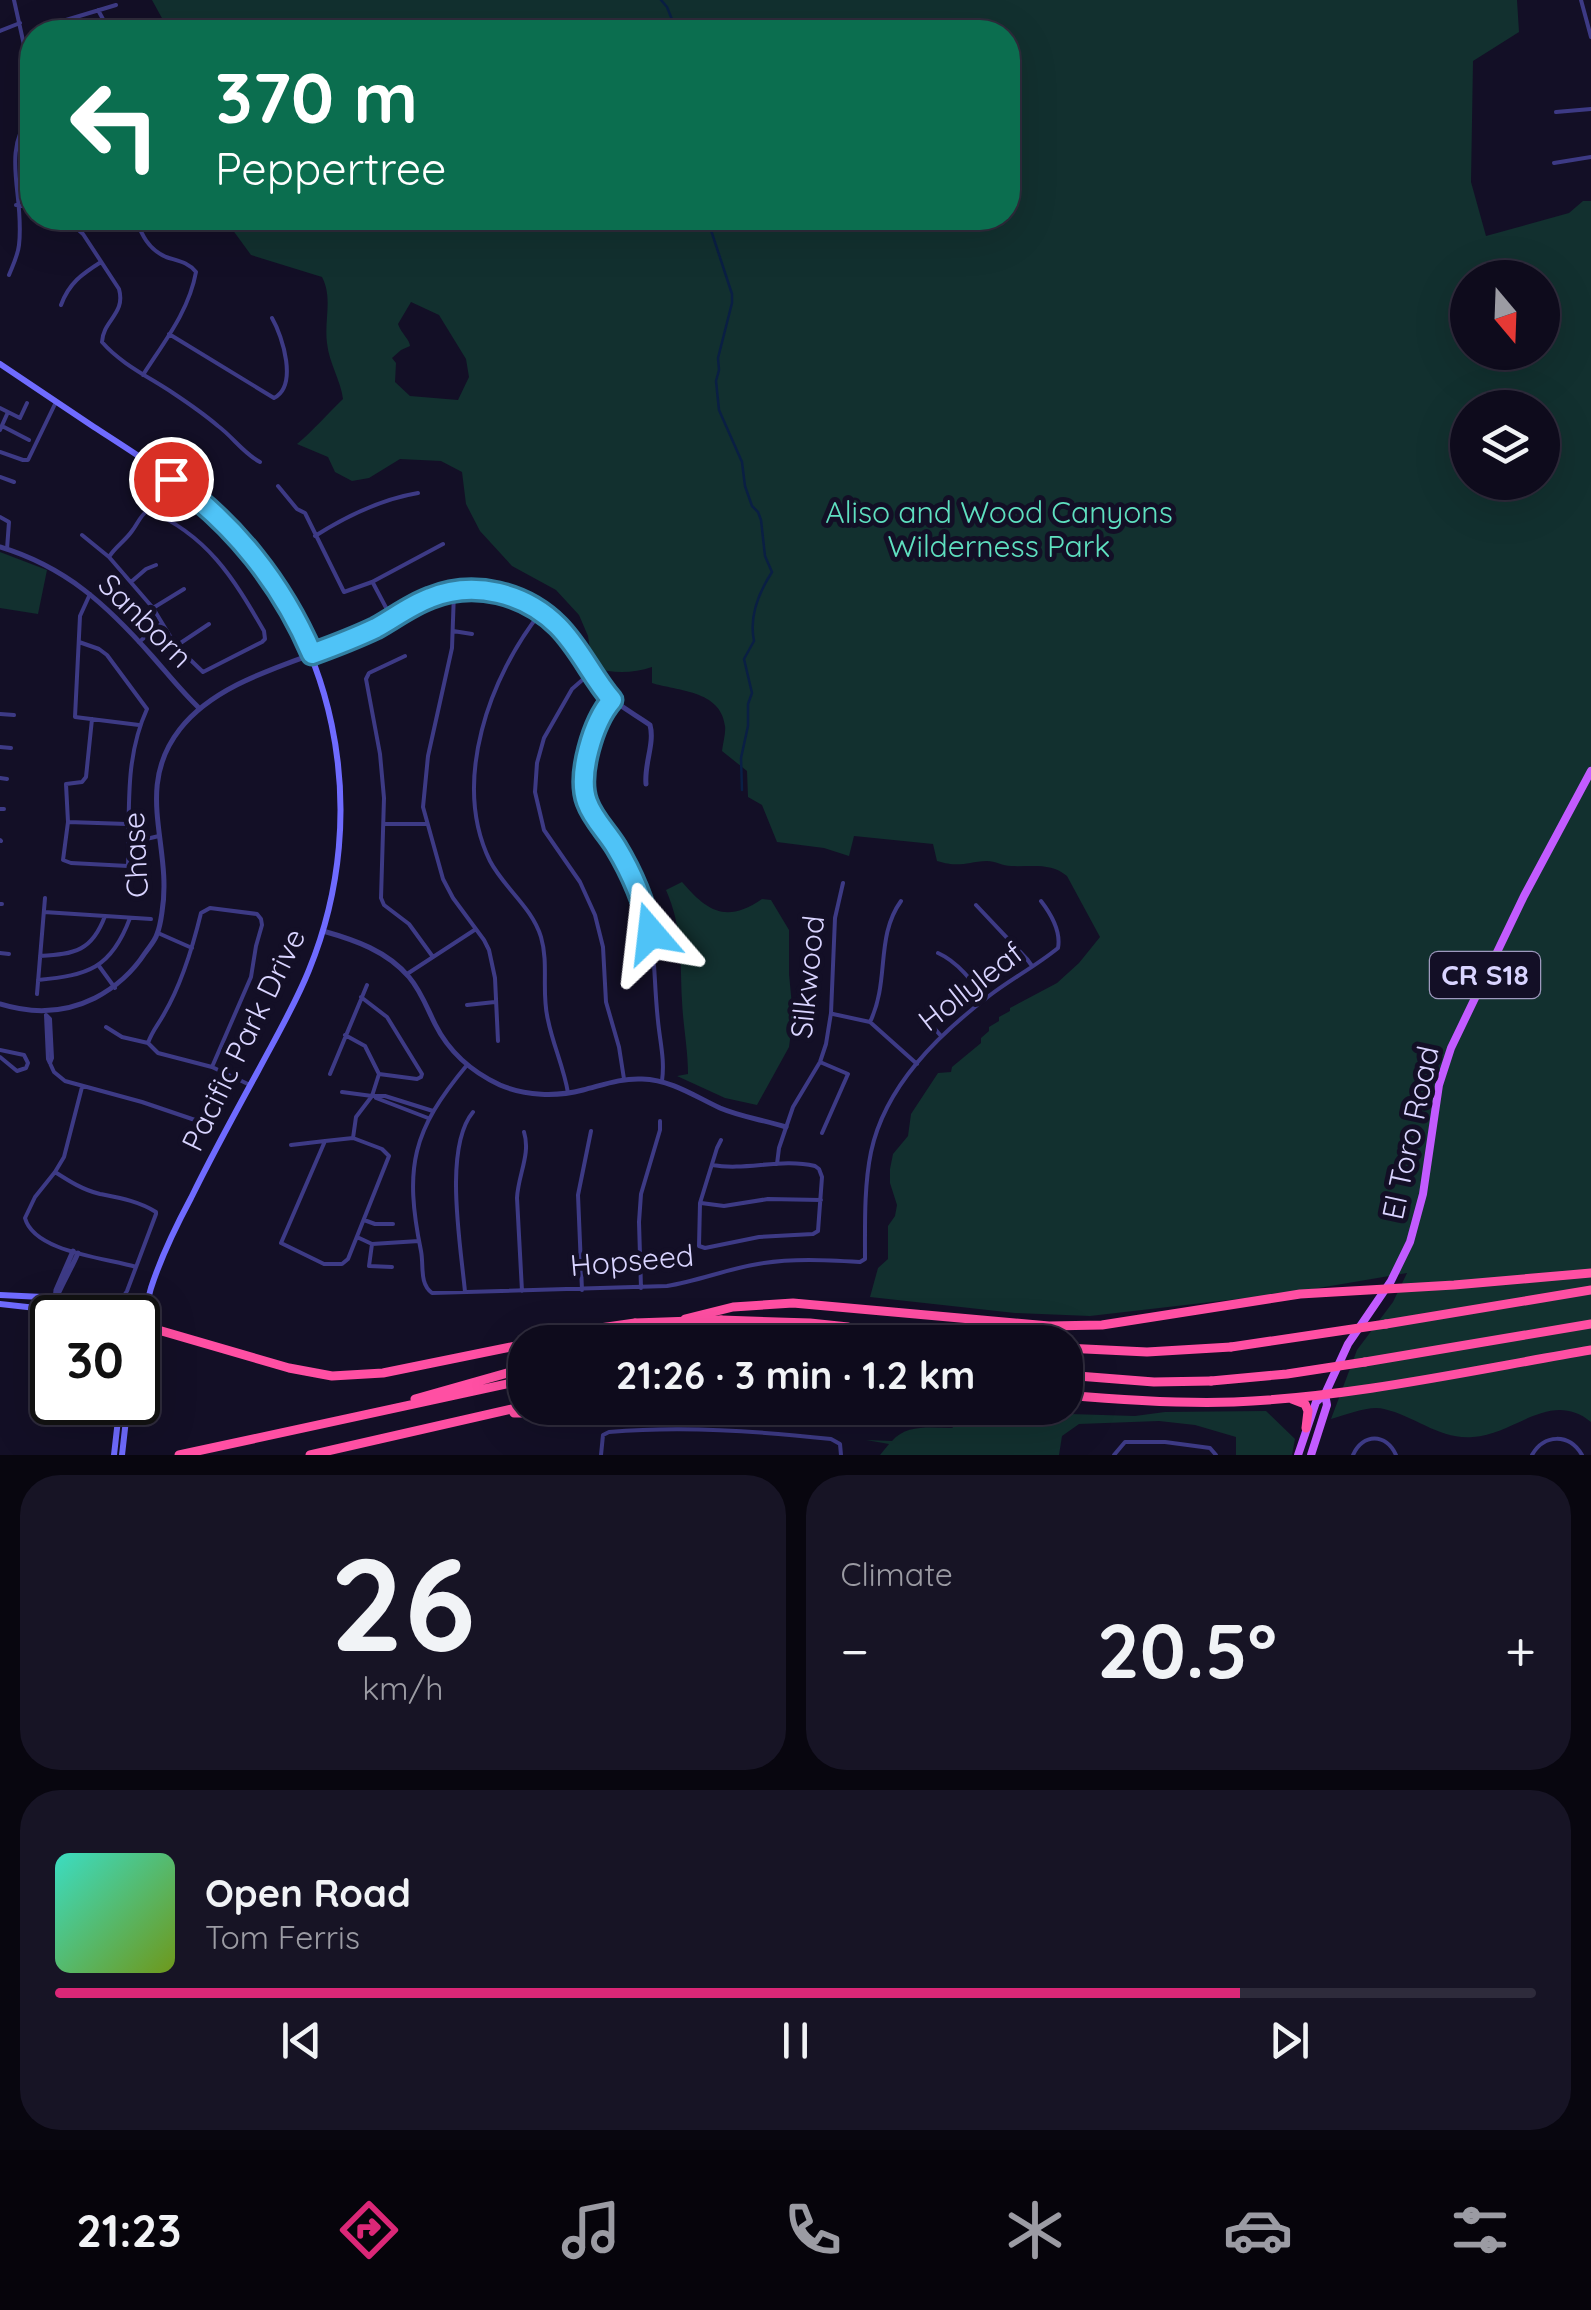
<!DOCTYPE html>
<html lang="en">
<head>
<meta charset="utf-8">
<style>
  :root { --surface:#0e0b1c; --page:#171425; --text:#f1f3f6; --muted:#9b9ba3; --line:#2e2b3b; --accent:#db2777 }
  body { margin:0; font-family:Quicksand,sans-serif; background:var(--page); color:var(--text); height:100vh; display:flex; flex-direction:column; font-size:38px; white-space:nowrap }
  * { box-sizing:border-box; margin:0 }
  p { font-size:32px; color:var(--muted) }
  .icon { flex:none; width:55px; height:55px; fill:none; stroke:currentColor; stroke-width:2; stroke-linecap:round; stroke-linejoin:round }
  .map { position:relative; height:1455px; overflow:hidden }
  .sheet { display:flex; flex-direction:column; gap:20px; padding:20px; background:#08060f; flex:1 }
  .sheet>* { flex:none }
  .guide { position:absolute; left:20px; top:20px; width:1000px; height:210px; border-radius:40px; box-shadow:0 10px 40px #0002,0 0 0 2px var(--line); background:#0b6e4f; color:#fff; overflow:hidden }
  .needle { width:65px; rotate:161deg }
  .fabs { position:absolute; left:1450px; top:260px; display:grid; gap:20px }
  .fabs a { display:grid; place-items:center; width:110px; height:110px; border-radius:50%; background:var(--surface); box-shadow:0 10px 40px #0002,0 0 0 2px var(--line); font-size:50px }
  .speed { position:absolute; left:30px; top:1295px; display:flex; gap:20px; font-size:50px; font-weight:700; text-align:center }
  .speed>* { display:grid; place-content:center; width:130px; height:130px; border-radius:50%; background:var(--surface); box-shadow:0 10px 40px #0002,0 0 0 2px var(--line); line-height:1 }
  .speed .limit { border:5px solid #111; border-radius:15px; background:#fff; color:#111 }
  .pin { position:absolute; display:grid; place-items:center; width:85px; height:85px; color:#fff; margin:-42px; border:5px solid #fff; border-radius:50%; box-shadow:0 2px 10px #0007 }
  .me { position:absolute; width:110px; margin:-55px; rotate:343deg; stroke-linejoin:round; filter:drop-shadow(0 0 8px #0008) }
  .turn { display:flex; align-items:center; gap:35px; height:210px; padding:0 30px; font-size:45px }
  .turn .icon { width:130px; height:130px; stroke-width:2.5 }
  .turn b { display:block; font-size:70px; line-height:85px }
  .big { font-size:75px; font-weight:800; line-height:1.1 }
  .sheet .card { flex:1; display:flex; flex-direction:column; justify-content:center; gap:15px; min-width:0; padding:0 35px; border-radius:40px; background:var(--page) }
  .sheet .dial { align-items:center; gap:0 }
  .dial b { font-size:130px; line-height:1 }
  .song { display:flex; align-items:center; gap:30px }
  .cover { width:120px; height:120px; border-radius:15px; background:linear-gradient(135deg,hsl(170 70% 55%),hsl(80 70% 35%)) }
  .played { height:10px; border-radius:5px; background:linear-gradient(90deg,var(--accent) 80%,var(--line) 80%) }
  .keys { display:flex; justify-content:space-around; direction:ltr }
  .heat { display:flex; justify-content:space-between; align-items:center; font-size:55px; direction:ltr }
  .sheet .tiles { flex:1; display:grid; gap:20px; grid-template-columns:1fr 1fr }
  .card:last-child { grid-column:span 2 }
  .trip { position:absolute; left:508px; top:1325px; width:575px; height:100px; border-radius:40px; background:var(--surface); box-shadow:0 10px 40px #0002,0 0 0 2px var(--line); font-weight:800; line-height:100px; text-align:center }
  .tabs { display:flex; height:160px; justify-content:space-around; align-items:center; background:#06040b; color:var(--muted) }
  .tabs .icon { width:70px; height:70px }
  .tabs .selected { color:var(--accent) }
  .tabs b { font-size:45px; color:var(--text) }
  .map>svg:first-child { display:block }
  .green { fill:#12302f; fill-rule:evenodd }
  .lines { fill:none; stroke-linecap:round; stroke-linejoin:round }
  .stream { stroke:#0a1f44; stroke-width:2.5 }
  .minor { stroke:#3d3a85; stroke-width:4 }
  .tertiary { stroke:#3d3a85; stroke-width:5 }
  .secondary { stroke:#6f6bff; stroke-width:6 }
  .primary { stroke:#c25bff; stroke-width:8 }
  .motorway { stroke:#ff4fa3; stroke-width:9 }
  .motorway-bridge { stroke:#ff4fa3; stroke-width:9 }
  .route-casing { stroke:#337fa1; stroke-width:25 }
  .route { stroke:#4fc3f7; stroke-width:18 }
  .labels { text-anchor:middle; stroke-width:10; stroke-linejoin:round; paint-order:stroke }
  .shield { fill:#130f26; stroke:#9e99be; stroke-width:2.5 }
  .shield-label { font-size:28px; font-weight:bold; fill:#d9d4ff }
  .park-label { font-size:30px; fill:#5fe0c0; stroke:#130f26 }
  .street-label { font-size:30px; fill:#d9d4ff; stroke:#130f26 }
</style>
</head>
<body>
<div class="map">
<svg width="1591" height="1455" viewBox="0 0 1591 1455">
  <rect width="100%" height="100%" fill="#130f26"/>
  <!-- green -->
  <path class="green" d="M152,0h1365l2,32 -46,29 -2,121 15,54 83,-23 14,-12h8v1221c-41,-33 -76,13 -118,15 -33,3 -58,-21 -89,-28 -14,-4 -38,6 -53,10l26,-69 36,-48 14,-29 -118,20 -199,23 -75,-3 -145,-16 8,-29 10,-9v-33l7,-10 2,-11 -7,-22v-14l3,-15 15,-18 3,-22 27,-41 13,-1 1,-5 29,-24v-5l8,-7v-4l10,-6v-4l11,-6v-3l47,-25 22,-20 21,-26 -33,-61c-16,-14 -36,-9 -56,-10 -8,0 -16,-5 -24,-5 -21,1 -27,7 -50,0l-4,-17 -79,-8 -5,20 -25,-8 -47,-6 -15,-37 -14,-8 -1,-26 -25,-20c1,-8 4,-18 3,-25 -4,-36 -48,-35 -73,-43v-16c-18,6 -38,7 -57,1l-2,2 -5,-34 -9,-21 -23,-25 -44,-24 -32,-35 -14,-27 -4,-32 -21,-11 -41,-2 -31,19 -17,3 -17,-9 -7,-15 -31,-13c17,-14 30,-30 46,-45 -2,-18 -14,-36 -16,-56 -3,-23 6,-45 -5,-66l-71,-22 -27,-37h784v-186h-833l-12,-12zM1468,278h74v74h-74zM411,302l28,13 27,44 3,18 -11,23 -48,-4 -15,-14 1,-19 -4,-5 9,-8 9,-4c0,-6 -9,-13 -12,-22zM1468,408h74v74h-74z
    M0,552l47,18 -9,44 -38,-6z
    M682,882c25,29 44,42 80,17l9,1 18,30v44l4,42 -4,31 -32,58 -32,-7 -48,-22 11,-2c0,-25 -5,-49 -6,-73 -2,-41 1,-72 -16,-111z
    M1065,1406l5,8 65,2 30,-4 101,-1 29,28 -3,16h-56v-18l-41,-12 -36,-4 -80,3 -17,12 -3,19h-179l9,-11 -23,-4 26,1c15,-17 38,-13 60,-13l24,-20h89z"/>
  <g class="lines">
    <!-- stream -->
    <path class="stream" d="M661,0l6,7 10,25
      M707,218l25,76v9l-14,55 1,12 -3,11 3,29 23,52 3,24 7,20 6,6 3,8 4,36 7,16c-13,20 -23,45 -18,69l-10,18 8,34 -4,11v22l-7,32 1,32"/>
    <!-- minor -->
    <path class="minor" d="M14,0l12,54 6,62
      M1581,0l10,37
      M98,10l12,22
      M0,31l20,-8
      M51,32l5,-9 60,-18
      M1556,112l35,-3
      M1554,163l37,-6
      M16,205l16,2
      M65,218l18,16 36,55c7,25 -16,31 -17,53 19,22 47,35 71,51 15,10 31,21 45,33 15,11 25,27 42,36
      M135,218c7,17 13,31 31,39 12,4 22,5 30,15 -7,39 -32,70 -53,103
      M9,275c4,-10 9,-20 10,-30 6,-52 -19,-89 12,-132
      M61,305c8,-22 21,-31 40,-43
      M169,334l105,64c24,-12 9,-61 -2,-80
      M0,408l20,10 7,-15
      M2,426l27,14
      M0,430l8,-18
      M0,452l23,8h5l28,-58
      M0,477l14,5
      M278,486l19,23 8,4 39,79 28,-10 71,-38
      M148,510c59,25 85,67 116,121l1,8 -3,3 -59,30 -27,-26 -23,-38 -44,-51c6,-10 16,-16 23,-26 6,-8 8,-15 16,-21z
      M0,517l9,5 -2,27
      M82,535l27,22
      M315,536c30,-19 67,-37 103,-43
      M131,582l15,-13 10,-4
      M373,583l19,36
      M454,592l-2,56 -24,108 -5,51 20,72 10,19 31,42 5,10 6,28 3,63
      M90,594l-10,22 -5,101 64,8
      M153,608l31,-19
      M541,612c-51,64 -90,169 -51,249 14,27 42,46 51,76 8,27 0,56 7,83 5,25 16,48 20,73
      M453,631l19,3
      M79,642l20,7 8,6 40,54c-23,50 -17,103 -19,157l-57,-3 -8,-3 5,-38 -2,-38 16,-2 4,-5 6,-58
      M139,642l22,-18
      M176,646l33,-22
      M405,656l-36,17 -3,6 14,75 4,44 -3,100 3,7 25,19 24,33
      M588,675l-16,14 -28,49 -7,25 -2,29 9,38 36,52 15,33 8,32 3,55 13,45 5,32
      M613,700c-16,17 -32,62 -30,86 2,24 20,40 32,59 7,11 13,22 19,34 24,51 18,88 24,142 2,21 7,39 4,60
      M0,714l14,1
      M0,747l11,1
      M0,778l7,1
      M0,809h4
      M68,822l59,2
      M385,824h42
      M0,840l1,1
      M129,843l30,-7
      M0,904h2
      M976,905l51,54 5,7
      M44,912l107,7
      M158,933l34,15
      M0,953l9,1
      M938,953c20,9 34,28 47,46
      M40,956c35,-2 52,-5 65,-40
      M99,966l16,22
      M407,974l69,-45
      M38,980c50,-5 73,-11 92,-62
      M37,994l8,-96
      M361,997l26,20 35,57 -1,3 -4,2 -38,-5
      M467,1005l28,-3
      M833,1014l37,8 47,42
      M922,1014l19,22
      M46,1015l2,44 6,13 11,9 77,21 56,19
      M46,1015l4,4 2,39 -2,5
      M870,1022c20,-41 5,-85 31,-121
      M106,1027l16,10 26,6 10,10 54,14 38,18
      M345,1035l20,11 14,28 -7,22 -16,21 -3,21 29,11 7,7 -41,103 -6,5h-18l-43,-21 44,-102 28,-3
      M148,1043c4,-12 10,-18 16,-29 17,-29 29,-68 37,-101l9,-5 47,6 4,5 1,6 -6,21 -5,31 -39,90
      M0,1050l24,5 4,8 -2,5 -9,3 -17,-14
      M820,1062l28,12 -26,59
      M467,1065c-55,66 -63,102 -46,186 3,15 -2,32 11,42l235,-7c31,-5 60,-17 91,-22 34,-6 68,-4 102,-2l5,-3c0,-35 -1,-73 6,-107 14,-66 67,-117 118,-156 22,-17 47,-30 69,-48 3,-16 -7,-34 -17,-47
      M330,1074l37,-89
      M342,1092l30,4h13l48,15
      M376,1098l52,20
      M291,1145l34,-4
      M777,1164l2,-16 14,-41 27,-45 6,-18 5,-31 4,-95 8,-35
      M712,1165c34,6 69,-7 103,1l4,3 3,8 -4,54 -5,3 -54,3 -54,11 -6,-2 1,-43 17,-55 4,-8
      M55,1172l9,-15 18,-70
      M701,1203l23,3 44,-7 53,1
      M364,1220l11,4h18
      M357,1237l15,7 47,-3
      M372,1244l-3,22 23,1
      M641,1288l-2,-66 2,-28 19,-64v-9
      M582,1290l-4,-95 13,-64
      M522,1291l-5,-93c1,-23 14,-44 7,-66
      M465,1292c-4,-45 -22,-144 8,-180
      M125,1294l2,-3 29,-77v-2c-18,-11 -36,-14 -56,-18 -17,-4 -31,-13 -45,-22l-20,25 -10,21c9,34 81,40 111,49
      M601,1455l2,-20 6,-3c75,-6 147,-1 222,7l9,5 1,11
      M1114,1455l11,-13h40l45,6 6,7
      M1353,1455c10,-22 33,-22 43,0
      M1532,1455c12,-21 37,-22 50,0"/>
    <!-- tertiary -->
    <path class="tertiary" d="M0,547c66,20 107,58 152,109 15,17 30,36 47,52
      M323,931c32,9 64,20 86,46 12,14 18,31 26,47 14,28 37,48 65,61 26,11 56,12 83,5 20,-5 38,-12 59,-11 30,1 52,17 78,29 21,9 44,12 66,19
      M0,1004c32,10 65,9 95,-6 21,-11 37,-25 50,-45 4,-6 10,-12 12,-19 3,-7 4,-15 5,-22 11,-66 -29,-123 18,-183 42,-54 128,-68 187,-97 49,-24 89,-59 148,-35 53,23 54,54 87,92 14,16 31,24 48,36 5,18 -6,39 -4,59
      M55,1300l1,-10 17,-39
      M52,1350c-15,-31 14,-68 26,-97"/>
    <!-- secondary -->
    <path class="secondary" d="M0,364c31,21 63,42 94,63 40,26 82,52 117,84 126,116 163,300 98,459 -14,35 -33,67 -51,101 -23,42 -46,84 -67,127 -15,28 -30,59 -40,90 -4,14 -6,30 -13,43
      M0,1295l43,2 74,21
      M0,1304l36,4 36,10
      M138,1355l3,-29
      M114,1455l6,-53
      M122,1455l6,-53"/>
    <!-- primary -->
    <path class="primary" d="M1298,1455l18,-53 9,-8 23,-50 43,-63 19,-39 13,-48 16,-109 12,-37 73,-152 67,-125
      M1311,1455l16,-50 -2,-11"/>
    <!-- motorway -->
    <path class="motorway" d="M685,1319l48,-12 60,-4 256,23 53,-1 198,-31 154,-9 137,-12
      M721,1320l89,3 38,4
      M1386,1324l205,-34
      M141,1325l148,43 43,8 51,-3 142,-29
      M531,1342l69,-14 35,-5
      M608,1342l62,-18
      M701,1342l78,-9 86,-2 125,11
      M1065,1348l82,4 84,-5
      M1365,1362l226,-38
      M1065,1375l89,7 57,-1
      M1065,1395c56,5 113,9 169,7 120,-5 239,-32 357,-52
      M415,1399l110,-31
      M1292,1399l13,5 3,7 -2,17
      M514,1413h17l31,-5
      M179,1455l346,-75
      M310,1455l215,-49"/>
    <!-- motorway-bridge -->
    <path class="motorway-bridge" d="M635,1323l86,-3
      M1231,1347l155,-23
      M1211,1381l76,-7 78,-12"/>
  </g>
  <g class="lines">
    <defs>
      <path id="route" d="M171,479c63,44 111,105 141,175 22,-8 43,-16 64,-26 18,-10 35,-23 54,-30 44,-18 95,-5 128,28 22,22 34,51 54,74 -19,22 -35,75 -25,102 6,17 20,30 29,45 17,28 28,55 35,86"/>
    </defs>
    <!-- route casing -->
    <use href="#route" class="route-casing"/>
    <!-- route -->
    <use href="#route" class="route"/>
  </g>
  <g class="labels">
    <!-- shield labels -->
    <rect class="shield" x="1430" y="952" width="110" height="46" rx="8"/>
    <g class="shield-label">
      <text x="1485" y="985">CR S18</text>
    </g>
    <!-- park labels -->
    <g class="park-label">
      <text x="999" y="523">Aliso and Wood Canyons<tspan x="999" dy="34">Wilderness Park</tspan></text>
    </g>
    <!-- street labels -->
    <g class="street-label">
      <text transform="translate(145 621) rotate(45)" y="10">Sanborn</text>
      <text transform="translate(136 855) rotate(-93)" y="10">Chase</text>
      <text transform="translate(808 977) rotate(-84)" y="10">Silkwood</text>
      <text transform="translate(971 987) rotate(-38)" y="10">Hollyleaf</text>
      <text transform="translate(244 1040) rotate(-64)" y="10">Pacific Park Drive</text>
      <text transform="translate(1411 1133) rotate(-78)" y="10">El Toro Road</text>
      <text transform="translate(632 1261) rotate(-5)" y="10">Hopseed</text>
    </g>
  </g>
</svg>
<div class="fabs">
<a><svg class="needle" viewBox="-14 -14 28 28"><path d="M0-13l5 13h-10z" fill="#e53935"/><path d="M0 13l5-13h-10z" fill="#9b9ba3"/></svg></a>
<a><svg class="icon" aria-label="layers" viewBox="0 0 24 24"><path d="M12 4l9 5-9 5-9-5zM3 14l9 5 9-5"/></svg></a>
</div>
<div class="speed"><div class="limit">30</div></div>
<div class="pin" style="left:171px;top:479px;background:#d93025"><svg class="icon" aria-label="arrive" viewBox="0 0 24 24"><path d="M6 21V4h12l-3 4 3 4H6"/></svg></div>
<svg class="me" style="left:651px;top:933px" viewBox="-20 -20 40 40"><path d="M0-17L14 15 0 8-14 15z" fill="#4fc3f7" stroke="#fff" stroke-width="4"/></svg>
<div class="trip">21:26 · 3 min · 1.2 km</div>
<div class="guide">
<div class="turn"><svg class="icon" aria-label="left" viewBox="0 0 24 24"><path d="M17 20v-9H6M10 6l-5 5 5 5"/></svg><div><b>370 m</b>Peppertree</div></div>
</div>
</div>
<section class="sheet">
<div class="tiles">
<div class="card dial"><b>26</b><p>km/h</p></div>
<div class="card"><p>Climate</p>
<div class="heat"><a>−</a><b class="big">20.5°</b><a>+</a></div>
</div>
<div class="card">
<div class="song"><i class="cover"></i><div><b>Open Road</b><p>Tom Ferris</p></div></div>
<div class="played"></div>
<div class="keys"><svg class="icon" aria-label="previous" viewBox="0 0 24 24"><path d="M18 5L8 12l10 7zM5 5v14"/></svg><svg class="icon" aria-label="pause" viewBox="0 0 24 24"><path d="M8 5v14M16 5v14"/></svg><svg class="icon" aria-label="next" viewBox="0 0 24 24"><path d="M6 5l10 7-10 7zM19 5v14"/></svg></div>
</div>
</div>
</section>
<nav class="tabs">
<b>21:23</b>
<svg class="icon selected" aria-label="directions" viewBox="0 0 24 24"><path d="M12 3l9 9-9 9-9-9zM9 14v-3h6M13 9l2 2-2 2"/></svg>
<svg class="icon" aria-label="music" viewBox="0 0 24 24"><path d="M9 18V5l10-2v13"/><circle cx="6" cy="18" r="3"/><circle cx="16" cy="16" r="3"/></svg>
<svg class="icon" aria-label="phone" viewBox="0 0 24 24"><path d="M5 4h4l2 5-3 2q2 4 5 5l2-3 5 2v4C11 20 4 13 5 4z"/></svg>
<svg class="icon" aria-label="climate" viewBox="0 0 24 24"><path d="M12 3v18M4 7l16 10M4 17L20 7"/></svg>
<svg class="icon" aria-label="car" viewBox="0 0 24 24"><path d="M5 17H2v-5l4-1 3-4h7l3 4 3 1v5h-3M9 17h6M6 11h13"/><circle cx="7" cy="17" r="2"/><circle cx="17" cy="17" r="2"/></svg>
<svg class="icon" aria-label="filters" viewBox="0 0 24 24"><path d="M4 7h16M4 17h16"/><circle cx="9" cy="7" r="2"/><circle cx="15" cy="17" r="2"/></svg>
</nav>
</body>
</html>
